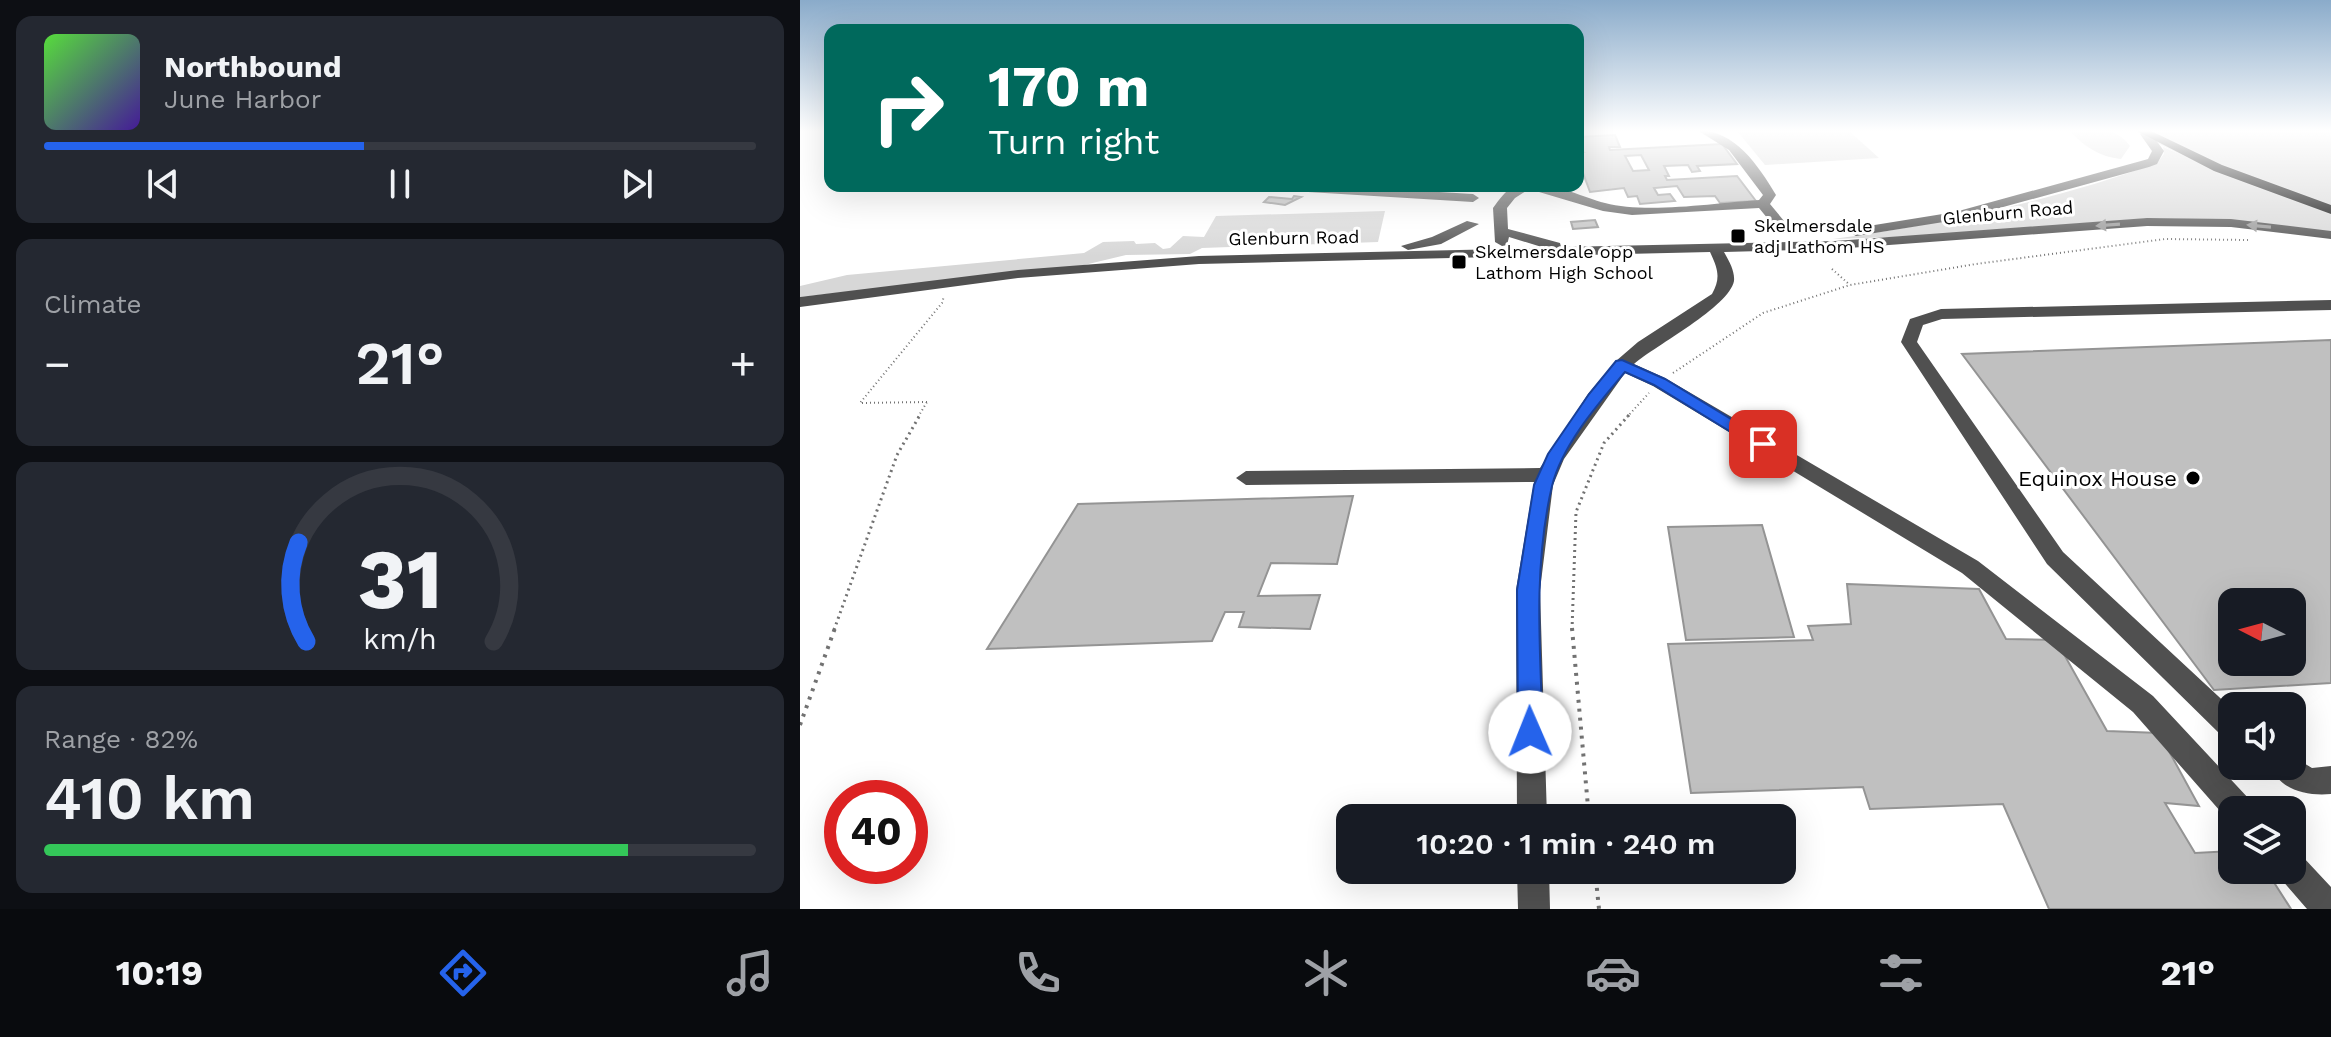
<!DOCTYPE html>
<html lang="en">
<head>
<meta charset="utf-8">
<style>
  :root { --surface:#171b24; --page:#242831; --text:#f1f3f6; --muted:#9ea1a6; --line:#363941; --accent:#2563eb }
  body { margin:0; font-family:"Work Sans",sans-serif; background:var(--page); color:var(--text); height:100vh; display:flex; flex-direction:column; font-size:30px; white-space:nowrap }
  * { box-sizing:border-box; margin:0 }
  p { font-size:26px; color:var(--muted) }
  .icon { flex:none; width:44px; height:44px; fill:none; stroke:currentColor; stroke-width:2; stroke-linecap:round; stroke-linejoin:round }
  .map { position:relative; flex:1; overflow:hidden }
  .side { display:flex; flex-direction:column; gap:16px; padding:16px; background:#0d0f14; width:800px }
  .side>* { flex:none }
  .hud { position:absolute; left:24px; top:24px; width:760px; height:168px; border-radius:16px; box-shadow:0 8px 32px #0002; background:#00695c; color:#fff; overflow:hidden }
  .needle { width:52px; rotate:276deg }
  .controls { position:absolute; left:1418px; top:588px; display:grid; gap:16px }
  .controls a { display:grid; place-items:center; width:88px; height:88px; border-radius:16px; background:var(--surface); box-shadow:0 8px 32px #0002; font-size:40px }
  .speed { position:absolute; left:24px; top:780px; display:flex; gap:16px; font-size:40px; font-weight:700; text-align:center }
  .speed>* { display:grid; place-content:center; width:104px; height:104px; border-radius:50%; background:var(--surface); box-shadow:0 8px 32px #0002; line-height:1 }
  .speed .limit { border:12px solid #d22; background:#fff; color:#111 }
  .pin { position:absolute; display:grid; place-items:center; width:68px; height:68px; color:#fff; margin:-34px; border-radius:16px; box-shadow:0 4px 12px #0006 }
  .me { position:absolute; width:88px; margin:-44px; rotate:359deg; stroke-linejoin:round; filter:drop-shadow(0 0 6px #0008) }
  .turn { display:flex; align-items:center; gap:28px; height:168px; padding:0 32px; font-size:36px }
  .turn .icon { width:104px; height:104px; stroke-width:2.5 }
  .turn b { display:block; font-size:56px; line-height:68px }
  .big { font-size:60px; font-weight:600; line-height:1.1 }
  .side .tile { flex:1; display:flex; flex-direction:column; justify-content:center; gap:12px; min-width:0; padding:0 28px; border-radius:16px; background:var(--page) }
  .side .dial { align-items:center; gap:0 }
  .dial svg { height:208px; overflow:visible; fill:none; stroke:var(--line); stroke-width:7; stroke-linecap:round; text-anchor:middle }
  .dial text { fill:var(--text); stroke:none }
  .song { display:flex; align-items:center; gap:24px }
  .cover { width:96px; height:96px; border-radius:12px; background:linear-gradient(135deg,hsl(110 70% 55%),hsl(260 70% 35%)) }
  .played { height:8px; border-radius:4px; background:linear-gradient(90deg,var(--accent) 45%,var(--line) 45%) }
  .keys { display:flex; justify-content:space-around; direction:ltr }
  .heat { display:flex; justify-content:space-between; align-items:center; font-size:44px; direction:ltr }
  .charge { height:12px; border-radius:6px; background:linear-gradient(90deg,#34c759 82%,var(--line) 0) }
  .trip { position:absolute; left:536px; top:804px; width:460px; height:80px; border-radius:16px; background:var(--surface); box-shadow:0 8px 32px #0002; font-weight:600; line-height:80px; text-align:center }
  .dock { display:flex; height:128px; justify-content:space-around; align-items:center; background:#090b0e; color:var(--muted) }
  .dock .icon { width:56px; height:56px }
  .dock .selected { color:var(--accent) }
  .dock b { font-size:36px; color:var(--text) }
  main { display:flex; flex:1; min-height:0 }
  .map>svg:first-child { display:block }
  .green { fill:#d7d7d7 }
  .building { fill:#c0c0c0; stroke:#949494; stroke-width:2; fill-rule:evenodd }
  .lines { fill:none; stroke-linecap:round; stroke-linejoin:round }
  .major-casing { stroke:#dbdbdb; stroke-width:2 }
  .path-far2 { stroke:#727272; stroke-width:2; stroke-dasharray:1 3; stroke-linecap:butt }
  .path-far1 { stroke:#727272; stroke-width:3; stroke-dasharray:2 4; stroke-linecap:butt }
  .path { stroke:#727272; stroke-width:4; stroke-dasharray:3 6; stroke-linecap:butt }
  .minor { fill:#505050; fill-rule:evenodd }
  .major { fill:#000; fill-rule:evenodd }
  .oneway { fill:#969696 }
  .route { fill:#2563eb; stroke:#184099; stroke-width:2 }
  .poi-dot { fill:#000; stroke:#fff; stroke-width:3 }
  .labels { text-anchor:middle; stroke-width:6; stroke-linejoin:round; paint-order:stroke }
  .far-street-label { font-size:18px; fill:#000; stroke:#fff }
  .far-poi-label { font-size:18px; fill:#000; stroke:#fff; text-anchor:start }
  .poi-label { font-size:22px; fill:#000; stroke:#fff; text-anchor:end }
</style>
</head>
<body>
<main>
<section class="side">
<div class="tile">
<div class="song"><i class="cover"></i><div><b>Northbound</b><p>June Harbor</p></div></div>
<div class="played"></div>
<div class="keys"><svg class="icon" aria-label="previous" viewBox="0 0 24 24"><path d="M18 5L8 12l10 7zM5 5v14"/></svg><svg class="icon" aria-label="pause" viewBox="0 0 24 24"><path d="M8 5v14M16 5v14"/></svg><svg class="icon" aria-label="next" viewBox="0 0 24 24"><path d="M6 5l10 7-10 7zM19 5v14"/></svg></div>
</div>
<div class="tile"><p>Climate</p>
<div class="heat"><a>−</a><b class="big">21°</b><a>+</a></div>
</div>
<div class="tile dial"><svg viewBox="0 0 100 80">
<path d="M14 69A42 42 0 1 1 86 69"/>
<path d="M14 69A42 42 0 0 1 11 31" stroke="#2563eb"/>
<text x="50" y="56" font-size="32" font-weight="700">31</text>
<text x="50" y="72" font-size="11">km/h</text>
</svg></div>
<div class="tile"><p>Range · 82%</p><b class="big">410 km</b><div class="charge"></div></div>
</section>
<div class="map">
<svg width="1531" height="909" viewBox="0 0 1531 909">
  <rect width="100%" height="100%" fill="#fff"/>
  <!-- green -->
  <path class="green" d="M1048,130l31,28 -114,7 -27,-33z
    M1269,130c24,0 46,-5 61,16l-9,13c-21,-2 -38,-13 -52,-29z
    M1348,130h183v76l-106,-38z
    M1363,147l83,36 85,30v19l-107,-12 -73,-2 -229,18 -89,3c110,-15 220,-38 324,-76l7,-9z
    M585,211l-7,31 -176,6 -12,6 -64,1 -46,11 -280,31v-11l47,-11 237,-22 19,-11 31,-1 2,3 19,-1 8,6 7,-1 13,-12 21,1 12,-21z"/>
  <!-- building -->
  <path class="building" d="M815,135l5,12h-11l1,3 112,-6 15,20 -40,2 3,5 -8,1 -4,-7 -24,1 5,10h-4l2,4 70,-4 19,25 -36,2 -5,-7 -31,1 -7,-11 -23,2 4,7 12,-1 5,7 -35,3 -3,-8 -9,1 -4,-9 -34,4 -11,-30h3l-4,-10h5l-5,-3v-12zM841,155l8,15 -16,1 -8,-15z
    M494,196l7,1 -16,8 -21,-3 5,-5 23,2z
    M795,220l3,7 -25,2 -2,-7z
    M1531,340v343l-117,7 -252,-336zM1432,602h60v60h-60z
    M553,496l-16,68 -66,-1 -13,33 62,-1 -10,34 -71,-2 5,-15h-19l-13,29 -225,8 91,-145z
    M962,525l32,112 -108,3 -18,-113z
    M1047,584l132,5 27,50 50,1 51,91 52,2 40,73 -34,-3 30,50 37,-2v19h34l25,39h-242l-46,-105 -133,5 -7,-22 -172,6 -23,-149 145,-4 -5,-14 43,-2z"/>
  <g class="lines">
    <defs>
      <path id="major" d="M1335,130h14l73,35 109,40v9l-117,-43z"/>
    </defs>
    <!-- major casing -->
    <use href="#major" class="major-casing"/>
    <!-- path-far2 -->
    <path class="path-far2" d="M1032,269l18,16
      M873,373l90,-60 87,-28 126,-21 189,-25 83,1
      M127,402l-67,1 82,-100 2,-7
      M118,417l9,-15
      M827,417l22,-24"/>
    <!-- path-far1 -->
    <path class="path-far1" d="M34,630l63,-175 23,-40
      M772,630l4,-118 28,-69 25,-28"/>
    <!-- path -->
    <path class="path" d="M772,628l17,190
      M0,725l35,-97
      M795,870l4,39"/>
    <!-- minor -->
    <path class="minor" d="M897,130c38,0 61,35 79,65l-6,9 19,23 -2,3h-10l-18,-22 -127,7 -29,-4 -74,-22 -14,9 -8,10 1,21 52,14 1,4 274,-6 312,-23 84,1 100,12v8l-100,-12 -84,-1 -312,23 -111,3c5,9 11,19 10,29 -5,26 -78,64 -100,83l31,14 313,183 175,135 97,104 4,10h-22v12l-4,-2 -95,-108 -171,-139 -309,-187 -28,-13 -61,86 -11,26 -13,105 7,228h-30l-1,-228 18,-108 -288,3 -10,-7 10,-7 294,-3 48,-74 28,-33 22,-19 74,-48c9,-16 6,-25 -2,-42l-511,12 -181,14 -218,29v-10l218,-27 181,-14 346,-8 -36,-11 -2,8 -5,1 -7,-4 -2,-34c6,-8 12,-18 22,-21 28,-10 64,9 90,16 41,11 110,0 154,-3l4,-5 -34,-45z
      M1342,132h8l14,19 -7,13 -8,3 -193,53 -100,16 -7,-4 7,-4 99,-16 186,-51 7,-2 4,-8 -12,-17z
      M469,186h69l135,8 6,4 -6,4 -198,-12z
      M667,221l12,3 -38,20 -33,6 -7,-4 31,-9z
      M1531,300v10l-389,9 -19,6 -6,17 146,210 169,157v30l-10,-3 -175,-172 -146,-222 9,-23 31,-10z
      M1492,756l20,12 19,-2v28c-24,2 -50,-3 -61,-28h22z
      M1492,852l11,5 28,30v22h-24l-26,-30 -4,-9h15z
      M717,870h32l1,39h-32z"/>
    <!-- major -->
    <use href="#major" class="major"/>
  </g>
  <!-- one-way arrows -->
  <defs><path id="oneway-solid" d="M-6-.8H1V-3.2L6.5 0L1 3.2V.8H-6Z" transform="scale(2)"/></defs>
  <g class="oneway">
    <use href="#oneway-solid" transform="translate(1308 225) rotate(176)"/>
    <use href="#oneway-solid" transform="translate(1459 226) rotate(-175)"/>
  </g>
  <!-- sky -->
  <linearGradient id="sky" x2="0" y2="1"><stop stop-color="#8aabca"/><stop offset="0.51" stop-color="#fff"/><stop offset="1" stop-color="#fff" stop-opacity="0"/></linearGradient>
  <rect width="1531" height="257" fill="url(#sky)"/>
  <!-- route -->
  <path class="route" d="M822,360l43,19 107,65 -9,6 -6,-2 -103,-63 -29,-13c-27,32 -63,73 -73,114 -19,81 -12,165 -9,246l-4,9 -9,3 -9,-3 -3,-9 -1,-142 17,-105 14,-31 41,-60 27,-33z"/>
  <!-- markers -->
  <g class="poi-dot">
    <rect x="930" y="228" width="16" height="16" rx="4"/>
    <rect x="651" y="254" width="16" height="16" rx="4"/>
    <circle cx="1393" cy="478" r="8"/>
  </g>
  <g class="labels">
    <!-- far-street labels -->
    <g class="far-street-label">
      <text transform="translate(1208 213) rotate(-5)" y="6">Glenburn Road</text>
      <text transform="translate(494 238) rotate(-1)" y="6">Glenburn Road</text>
    </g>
    <!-- far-poi labels -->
    <g class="far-poi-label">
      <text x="954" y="232">Skelmersdale<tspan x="954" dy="21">adj Lathom HS</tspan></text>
      <text x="675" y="258">Skelmersdale opp<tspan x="675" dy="21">Lathom High School</tspan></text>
    </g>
    <!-- poi labels -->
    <g class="poi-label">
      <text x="1377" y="486">Equinox House</text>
    </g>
  </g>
</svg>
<div class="controls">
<a><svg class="needle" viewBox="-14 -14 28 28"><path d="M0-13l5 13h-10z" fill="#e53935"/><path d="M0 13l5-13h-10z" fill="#9ea1a6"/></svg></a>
<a><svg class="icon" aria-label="sound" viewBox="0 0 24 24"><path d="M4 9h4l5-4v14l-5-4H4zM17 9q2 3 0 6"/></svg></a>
<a><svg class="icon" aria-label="layers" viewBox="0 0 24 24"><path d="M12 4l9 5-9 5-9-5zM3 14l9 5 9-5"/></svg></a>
</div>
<div class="speed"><div class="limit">40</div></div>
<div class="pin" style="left:963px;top:444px;background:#d93025"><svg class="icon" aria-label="arrive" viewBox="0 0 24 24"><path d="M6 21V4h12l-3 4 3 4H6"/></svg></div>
<svg class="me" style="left:730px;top:732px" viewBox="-20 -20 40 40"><circle r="19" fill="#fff"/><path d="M0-13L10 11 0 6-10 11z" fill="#2563eb"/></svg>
<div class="trip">10:20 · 1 min · 240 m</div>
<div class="hud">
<div class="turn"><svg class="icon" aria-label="right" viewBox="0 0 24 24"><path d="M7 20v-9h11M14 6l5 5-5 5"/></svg><div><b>170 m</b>Turn right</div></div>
</div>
</div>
</main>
<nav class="dock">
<b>10:19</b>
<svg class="icon selected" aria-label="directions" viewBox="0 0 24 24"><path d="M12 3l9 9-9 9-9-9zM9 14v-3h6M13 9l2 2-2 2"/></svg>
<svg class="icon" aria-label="music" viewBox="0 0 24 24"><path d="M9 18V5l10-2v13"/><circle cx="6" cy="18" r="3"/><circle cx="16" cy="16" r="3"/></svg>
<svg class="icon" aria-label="phone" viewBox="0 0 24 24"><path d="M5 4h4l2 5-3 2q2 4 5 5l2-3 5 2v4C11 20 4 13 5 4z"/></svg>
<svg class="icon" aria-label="climate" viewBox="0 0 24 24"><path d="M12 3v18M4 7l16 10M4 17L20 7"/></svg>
<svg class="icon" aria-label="car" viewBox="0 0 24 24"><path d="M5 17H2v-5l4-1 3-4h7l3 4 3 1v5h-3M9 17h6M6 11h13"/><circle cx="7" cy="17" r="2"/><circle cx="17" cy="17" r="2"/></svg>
<svg class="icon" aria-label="filters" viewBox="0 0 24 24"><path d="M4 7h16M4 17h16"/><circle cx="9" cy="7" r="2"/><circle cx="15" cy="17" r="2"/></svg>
<b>21°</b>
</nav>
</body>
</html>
